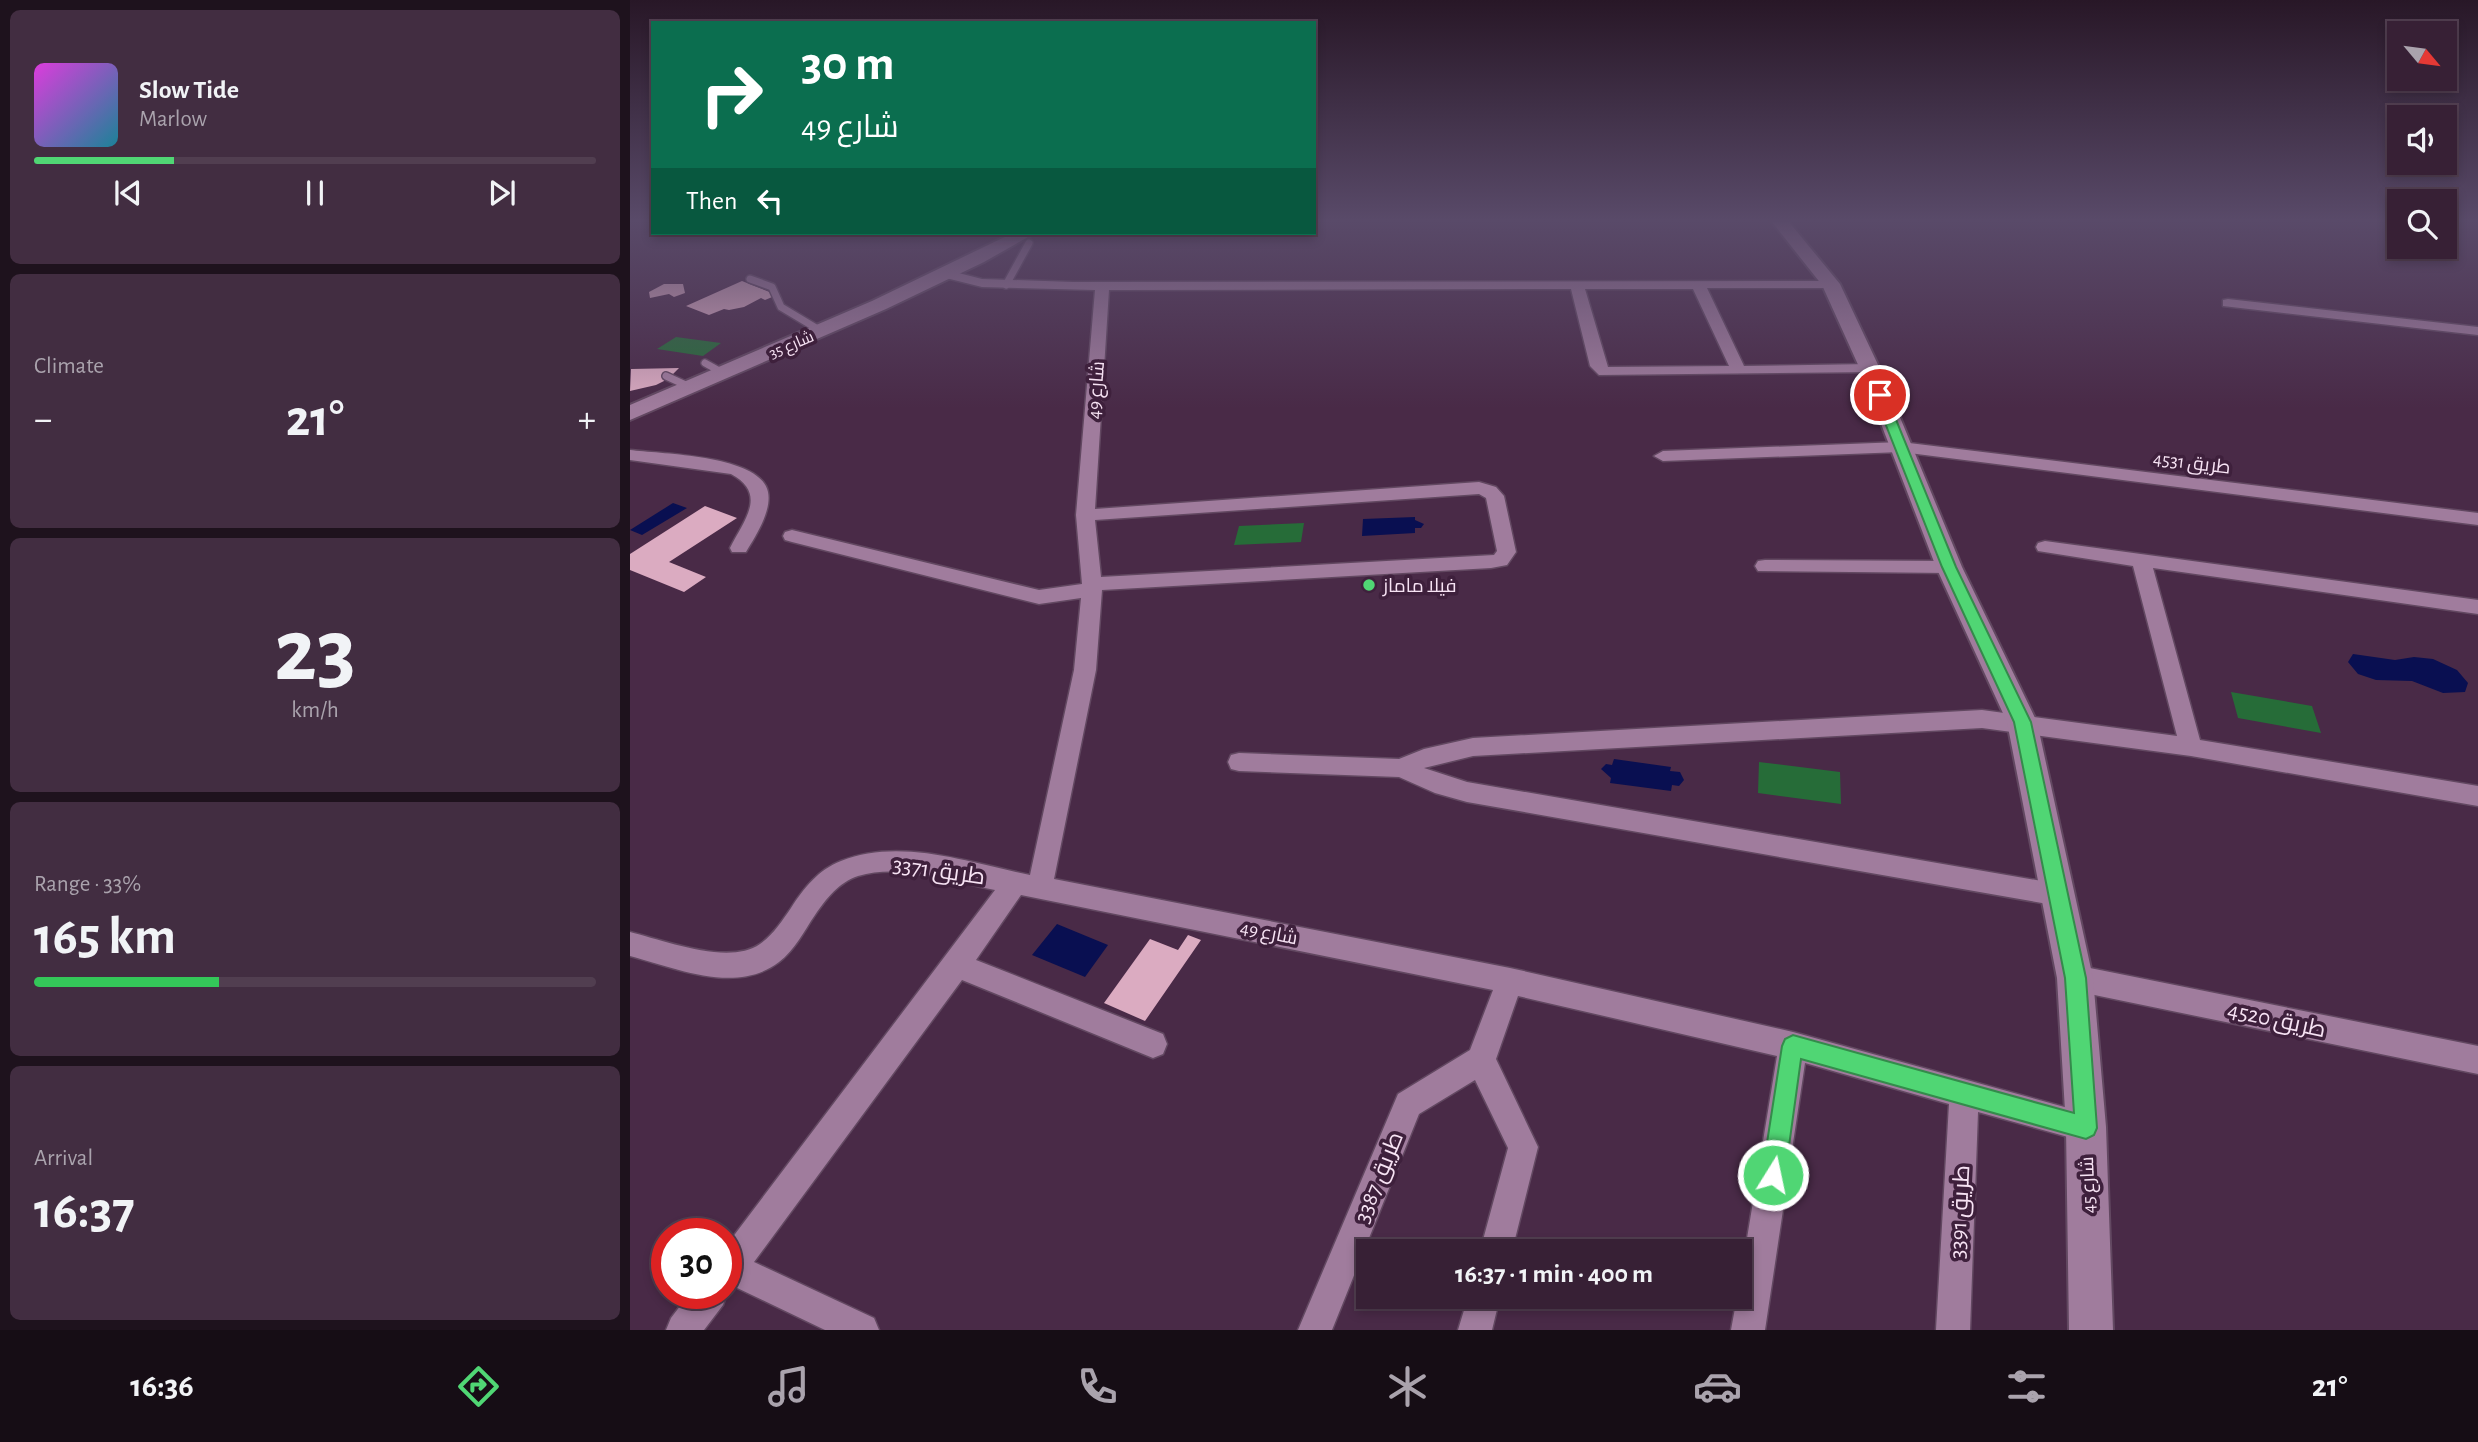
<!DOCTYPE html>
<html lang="en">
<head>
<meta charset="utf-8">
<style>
  :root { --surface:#372035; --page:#422d41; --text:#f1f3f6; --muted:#aaa3ad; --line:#513e50; --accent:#50d674 }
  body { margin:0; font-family:"Alegreya Sans",Cairo,sans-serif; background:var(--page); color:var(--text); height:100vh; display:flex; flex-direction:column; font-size:26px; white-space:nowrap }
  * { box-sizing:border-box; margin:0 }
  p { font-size:23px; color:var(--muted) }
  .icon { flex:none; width:38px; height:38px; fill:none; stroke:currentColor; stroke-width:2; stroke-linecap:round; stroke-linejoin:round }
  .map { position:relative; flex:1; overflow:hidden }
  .drawer { display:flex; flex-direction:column; gap:10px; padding:10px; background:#1e121d; width:630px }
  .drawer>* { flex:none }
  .top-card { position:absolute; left:21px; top:21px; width:665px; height:214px; border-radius:0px; box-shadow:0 4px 10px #0003,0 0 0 2px var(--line); background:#0b6e4f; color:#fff; overflow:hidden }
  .needle { width:46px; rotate:119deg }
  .tools { position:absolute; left:1757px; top:21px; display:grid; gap:14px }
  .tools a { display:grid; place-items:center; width:70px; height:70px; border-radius:0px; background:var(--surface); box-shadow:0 4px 10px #0003,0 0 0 2px var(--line); font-size:35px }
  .speed { position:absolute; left:21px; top:1218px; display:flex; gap:14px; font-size:35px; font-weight:700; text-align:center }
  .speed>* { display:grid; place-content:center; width:91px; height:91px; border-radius:50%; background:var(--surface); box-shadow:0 4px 10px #0003,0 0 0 2px var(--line); line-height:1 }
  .speed .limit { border:10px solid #d22; background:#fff; color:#111 }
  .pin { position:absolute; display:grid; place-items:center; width:60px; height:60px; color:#fff; margin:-30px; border:4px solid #fff; border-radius:50%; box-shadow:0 2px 7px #0007 }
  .me { position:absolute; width:77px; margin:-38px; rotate:10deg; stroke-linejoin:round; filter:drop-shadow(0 0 5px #0008) }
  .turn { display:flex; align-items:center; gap:24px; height:147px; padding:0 35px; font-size:32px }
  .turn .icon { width:91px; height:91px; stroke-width:2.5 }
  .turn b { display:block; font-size:49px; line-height:60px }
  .then { display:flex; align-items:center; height:66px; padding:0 35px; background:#0003; gap:14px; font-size:26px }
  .big { font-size:52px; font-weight:600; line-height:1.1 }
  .drawer .card { flex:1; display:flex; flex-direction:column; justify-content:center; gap:10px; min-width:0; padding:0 24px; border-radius:10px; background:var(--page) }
  .drawer .dial { align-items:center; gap:0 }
  .dial b { font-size:91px; line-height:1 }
  .song { display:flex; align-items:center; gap:21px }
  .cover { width:84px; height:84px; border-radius:10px; background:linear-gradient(135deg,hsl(300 70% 55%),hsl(190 70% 35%)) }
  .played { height:7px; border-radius:4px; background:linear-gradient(90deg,var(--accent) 25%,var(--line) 25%) }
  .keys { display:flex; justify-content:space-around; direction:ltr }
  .heat { display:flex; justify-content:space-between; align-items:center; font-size:38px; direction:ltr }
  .charge { height:10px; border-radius:5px; background:linear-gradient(90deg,#34c759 33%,var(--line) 0) }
  .trip { position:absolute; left:726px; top:1239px; width:396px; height:70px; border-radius:0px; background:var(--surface); box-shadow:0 4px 10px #0003,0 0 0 2px var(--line); font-weight:600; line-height:70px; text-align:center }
  .tabs { display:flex; height:112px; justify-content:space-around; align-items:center; background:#160d15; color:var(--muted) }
  .tabs .icon { width:49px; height:49px }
  .tabs .current { color:var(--accent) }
  .tabs b { font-size:32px; color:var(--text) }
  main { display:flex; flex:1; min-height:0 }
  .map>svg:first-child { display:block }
  .green { fill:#266c38 }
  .water { fill:#090f51 }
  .building { fill:#dbabc1 }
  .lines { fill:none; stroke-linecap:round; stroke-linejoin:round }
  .lane-casing { stroke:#624861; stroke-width:10 }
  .street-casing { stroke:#624861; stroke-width:3 }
  .secondary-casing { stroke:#624861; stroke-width:4 }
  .lane { stroke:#a07c9d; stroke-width:7 }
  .street { fill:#a07c9d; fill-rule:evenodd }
  .secondary { fill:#a07c9d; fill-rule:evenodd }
  .route { fill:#50d674; stroke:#348b4b; stroke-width:2 }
  .poi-dot { fill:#50d674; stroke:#3e203c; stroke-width:2.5 }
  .labels { text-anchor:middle; stroke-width:7; stroke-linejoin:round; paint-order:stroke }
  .far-street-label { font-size:16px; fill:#f7e3f4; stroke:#3e203c }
  .street-label { font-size:19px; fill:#f7e3f4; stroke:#3e203c }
  .poi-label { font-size:19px; fill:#f7e3f4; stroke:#3e203c; text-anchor:start }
  .near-street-label { font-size:23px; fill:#f7e3f4; stroke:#3e203c }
</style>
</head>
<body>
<main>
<section class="drawer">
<div class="card">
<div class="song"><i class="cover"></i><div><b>Slow Tide</b><p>Marlow</p></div></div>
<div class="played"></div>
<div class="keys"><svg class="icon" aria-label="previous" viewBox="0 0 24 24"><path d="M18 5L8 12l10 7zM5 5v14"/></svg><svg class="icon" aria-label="pause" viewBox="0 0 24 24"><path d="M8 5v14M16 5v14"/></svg><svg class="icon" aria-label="next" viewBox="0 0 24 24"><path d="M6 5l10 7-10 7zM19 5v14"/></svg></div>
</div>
<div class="card"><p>Climate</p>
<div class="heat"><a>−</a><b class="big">21°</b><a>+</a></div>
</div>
<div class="card dial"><b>23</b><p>km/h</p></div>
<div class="card"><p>Range · 33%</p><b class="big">165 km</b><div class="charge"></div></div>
<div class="card"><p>Arrival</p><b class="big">16:37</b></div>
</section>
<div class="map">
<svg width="1848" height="1330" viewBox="0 0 1848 1330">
  <rect width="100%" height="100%" fill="#492a47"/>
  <!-- green -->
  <path class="green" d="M46,337l45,6 -18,13 -46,-7z
    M674,523l-3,19 -67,3 5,-19z
    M1601,692l81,14 9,27 -83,-15z
    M1129,762l81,10 1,32 -83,-11z"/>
  <!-- water -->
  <path class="water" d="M43,503l14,5 -45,27 -12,-5z
    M785,517v3l9,4 -3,4h-6v5l-53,3 1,-17z
    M1723,654l42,6 19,-3 19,2 24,11 11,13 -3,9 -22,1 -31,-12 -36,-1 -18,-6 -10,-12z
    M984,759l57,8 -1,4 10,1 4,8 -5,6 -7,-1 -1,6 -61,-8 1,-5 -10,-9 5,-5 6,1z
    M427,924l51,21 -23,32 -53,-22z"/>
  <!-- building -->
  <path class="building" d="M112,281l35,14 -12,5 -4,-2 -17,9 -15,3 -5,-1 -15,6 -23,-9z
    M34,284h19l2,9 -11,4 -5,-3 -19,4 -1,-6z
    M49,368l-7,7h-9l1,6 -8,4 -26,6 1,-22z
    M75,506l32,12 -68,44 37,15 -22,15 -54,-22v-16z
    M558,935l13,5 -56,81 -41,-18 46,-64 28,11z"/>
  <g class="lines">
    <defs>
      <path id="lane" d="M120,279l22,8 9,20 40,24
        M376,285l23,-42
        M75,363l18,10
        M36,376l24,11"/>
      <path id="street" d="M317,270l35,9 91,3 763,-1 2,3 -7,4h-124l37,78 126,-2 8,5 -3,3 -276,3 -9,-9 -19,-77 -462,1 -14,219 384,-27 17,5 8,9 12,56 -9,13 -16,3 -389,22 -6,80 -42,209 456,89 283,64 304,84 4,11 -4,11 -11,4 -108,-30 -8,218h-34l13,-226 -144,-41 -40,267h-34l6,-33h3v-16l37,-225 -259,-60 -22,63 42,88 -26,104h-32l28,-103 -33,-68 -56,34 -87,216h-34l100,-236 72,-44 23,-60 -472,-95 -45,65 187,74 4,10 -4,10 -10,4 -191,-78 -208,282 120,56 5,12h-54l-92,-44 -7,3v-43l269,-356c-43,-8 -93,-27 -137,-14 -19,6 -32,23 -43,39 -11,16 -20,35 -36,47 -43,33 -103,6 -149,-6v-24c33,8 99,34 130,12 13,-9 22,-23 31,-36 13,-20 27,-38 50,-47 59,-24 130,2 189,14l44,-205 7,-72 -42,6 -247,-62 -7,-2 -2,-4 2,-4 7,-2 247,60 43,-6 -6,-69 19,-225 -113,-3 -40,-10v-6zM955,289h108l36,77 -121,1zM849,494l7,4 11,53 -3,4 -393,22 -6,-57z
        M1598,299l250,28v8l-255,-29v-6z
        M1271,442l577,71v12l-577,-73 -238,9 -9,-5 9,-5z
        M0,450c32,4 131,5 138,42 4,19 -13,45 -22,60h-14l-2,-4c14,-28 38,-54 1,-74l-101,-14z
        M1415,541l433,59v14l-325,-46 47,172 278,46v20l-287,-50 -209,-28 -509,28 -49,12 43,14 592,102 9,3 4,8 -4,8 -9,3 -592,-104 -32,-9 -36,-16 -160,-6 -8,-2 -3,-7 3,-7 8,-2 160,6 25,-10 49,-11 509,-28 195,26 -44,-170 -95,-15 -2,-4 2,-4z
        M1135,560l184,1 7,1 3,5 -3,5 -7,1 -191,-2 -3,-5 3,-5z
        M1445,965l403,81v28l-403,-83 -10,-4 -3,-9 3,-9z
        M96,1290l1,3 -4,12 -19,25h-38l5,-12 19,-25h36z
        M838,1297h32l-8,33h-34z"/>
      <path id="secondary" d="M1142,222h17l51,62 40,85 82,198 75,155 56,256 13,149 7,203h-44l-3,-203 -9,-149 -50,-256 -71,-155 -76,-198 -38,-84z
        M383,233h22l-51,29 -98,47 -256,111v-15l242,-104z"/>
    </defs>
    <!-- lane casing -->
    <use href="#lane" class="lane-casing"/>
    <!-- street casing -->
    <use href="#street" class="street-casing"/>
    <!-- secondary casing -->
    <use href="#secondary" class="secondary-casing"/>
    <!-- lane -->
    <use href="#lane" class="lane"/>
    <!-- street -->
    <use href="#street" class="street"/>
    <!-- secondary -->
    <use href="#secondary" class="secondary"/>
  </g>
  <!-- sky -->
  <linearGradient id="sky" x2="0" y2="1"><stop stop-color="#281727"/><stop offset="0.54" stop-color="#594a69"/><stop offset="1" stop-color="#594a69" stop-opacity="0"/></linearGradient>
  <rect width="1848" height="408" fill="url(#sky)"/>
  <!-- route -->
  <path class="route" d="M1250,392l6,3 70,172 75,155 55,256 11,150 -3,7 -8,4 -285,-80 -16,116 -4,8 -8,3 -8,-3 -3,-8 20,-129 3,-7 8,-4 281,78 -9,-135 -51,-256 -72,-155 -68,-172z"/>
  <!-- markers -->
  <circle class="poi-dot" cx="739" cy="585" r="7"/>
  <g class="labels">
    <!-- far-street labels -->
    <g class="far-street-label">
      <text transform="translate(161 344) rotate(-23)" y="6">شارع 35</text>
    </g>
    <!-- street labels -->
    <g class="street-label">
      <text transform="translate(465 390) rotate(-86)" y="7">شارع 49</text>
      <text transform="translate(1562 462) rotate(7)" y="7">طريق 4531</text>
      <text transform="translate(639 932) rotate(11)" y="7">شارع 49</text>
      <text transform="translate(1457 1185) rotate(-92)" y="7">شارع 45</text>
    </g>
    <!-- poi labels -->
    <g class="poi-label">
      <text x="753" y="592">فيلا ماماز</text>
    </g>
    <!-- near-street labels -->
    <g class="near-street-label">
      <text transform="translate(309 870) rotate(8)" y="8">طريق 3371</text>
      <text transform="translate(1647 1019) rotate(12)" y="8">طريق 4520</text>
      <text transform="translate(748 1177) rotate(-68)" y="8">طريق 3387</text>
      <text transform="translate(1329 1212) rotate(-87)" y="8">طريق 3391</text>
    </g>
  </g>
</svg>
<div class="tools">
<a><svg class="needle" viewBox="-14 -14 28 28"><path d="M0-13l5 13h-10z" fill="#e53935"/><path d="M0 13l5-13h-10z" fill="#aaa3ad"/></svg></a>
<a><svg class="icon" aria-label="sound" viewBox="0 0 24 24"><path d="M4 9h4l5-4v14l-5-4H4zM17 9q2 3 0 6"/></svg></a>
<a><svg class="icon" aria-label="search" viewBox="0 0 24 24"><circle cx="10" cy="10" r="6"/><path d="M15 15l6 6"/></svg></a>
</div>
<div class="speed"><div class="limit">30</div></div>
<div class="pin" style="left:1250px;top:395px;background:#d93025"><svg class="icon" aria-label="arrive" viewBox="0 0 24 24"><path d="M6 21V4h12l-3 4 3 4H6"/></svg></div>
<svg class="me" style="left:1143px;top:1175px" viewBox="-20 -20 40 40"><circle r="17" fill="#50d674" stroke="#fff" stroke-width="3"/><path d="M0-11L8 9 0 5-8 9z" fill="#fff"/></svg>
<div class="trip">16:37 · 1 min · 400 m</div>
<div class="top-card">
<div class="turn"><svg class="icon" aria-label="right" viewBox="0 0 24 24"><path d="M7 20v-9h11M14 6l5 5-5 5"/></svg><div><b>30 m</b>شارع 49</div></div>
<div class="then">Then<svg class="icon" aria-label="left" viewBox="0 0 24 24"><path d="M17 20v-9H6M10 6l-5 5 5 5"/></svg></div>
</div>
</div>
</main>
<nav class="tabs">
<b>16:36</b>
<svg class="icon current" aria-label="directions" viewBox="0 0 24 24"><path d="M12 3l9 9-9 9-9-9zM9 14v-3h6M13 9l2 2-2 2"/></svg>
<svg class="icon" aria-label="music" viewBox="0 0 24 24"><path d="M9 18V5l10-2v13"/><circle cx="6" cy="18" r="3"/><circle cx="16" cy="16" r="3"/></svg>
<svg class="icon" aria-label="phone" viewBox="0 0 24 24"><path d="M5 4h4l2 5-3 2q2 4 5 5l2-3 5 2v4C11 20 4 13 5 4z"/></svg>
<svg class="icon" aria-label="climate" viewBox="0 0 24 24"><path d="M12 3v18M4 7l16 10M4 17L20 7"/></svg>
<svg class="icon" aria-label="car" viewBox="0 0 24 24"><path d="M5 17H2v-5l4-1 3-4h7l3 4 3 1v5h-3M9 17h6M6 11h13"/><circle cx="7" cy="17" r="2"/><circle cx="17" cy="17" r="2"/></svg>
<svg class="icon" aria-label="filters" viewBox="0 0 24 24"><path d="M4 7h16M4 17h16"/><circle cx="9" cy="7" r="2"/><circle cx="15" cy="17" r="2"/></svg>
<b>21°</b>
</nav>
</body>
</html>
